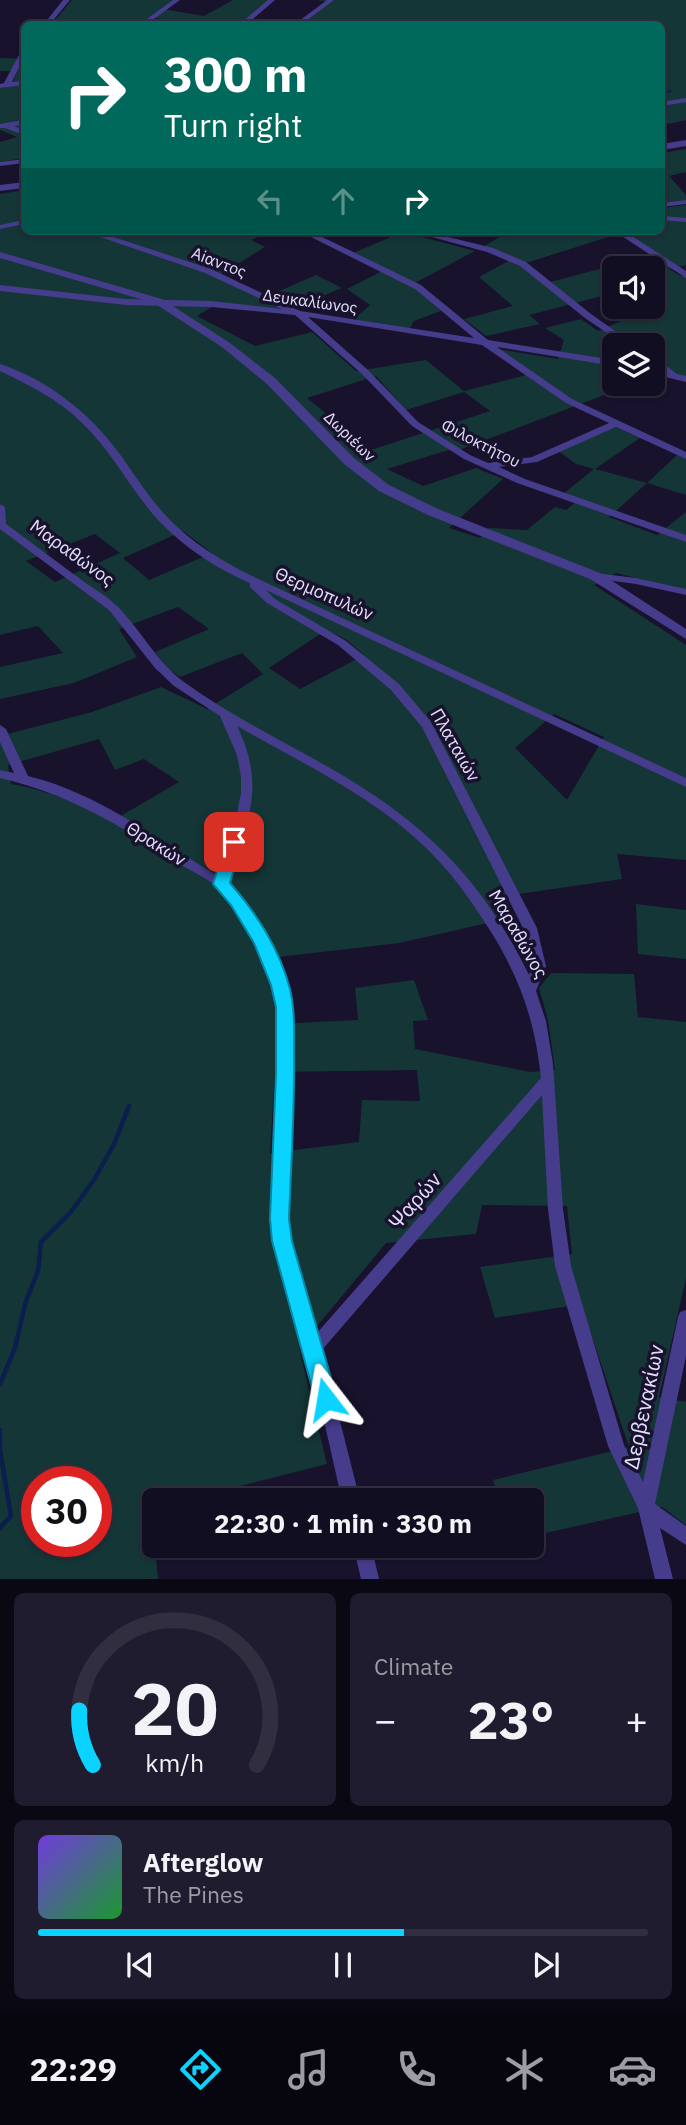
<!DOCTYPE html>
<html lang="en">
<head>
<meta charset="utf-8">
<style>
  :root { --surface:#120e22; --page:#1f1c2f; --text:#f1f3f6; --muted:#9c9ca5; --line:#312e40; --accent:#0ad3ff }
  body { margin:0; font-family:"IBM Plex Sans",sans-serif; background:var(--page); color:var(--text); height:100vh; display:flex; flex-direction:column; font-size:26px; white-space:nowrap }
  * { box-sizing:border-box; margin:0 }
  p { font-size:23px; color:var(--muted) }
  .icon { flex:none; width:38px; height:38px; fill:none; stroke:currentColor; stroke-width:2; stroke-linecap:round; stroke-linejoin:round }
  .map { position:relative; height:1579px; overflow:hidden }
  .sheet { display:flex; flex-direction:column; gap:14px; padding:14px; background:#0a0813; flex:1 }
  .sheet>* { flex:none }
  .top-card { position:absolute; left:21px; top:21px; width:644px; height:214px; border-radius:10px; box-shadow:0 2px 5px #0004,0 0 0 2px var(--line); background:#00695c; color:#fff; overflow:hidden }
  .buttons { position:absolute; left:602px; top:256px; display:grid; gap:14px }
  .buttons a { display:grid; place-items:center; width:63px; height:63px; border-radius:10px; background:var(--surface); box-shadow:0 2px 5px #0004,0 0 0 2px var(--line); font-size:35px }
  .speed { position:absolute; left:21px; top:1466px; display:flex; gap:14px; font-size:35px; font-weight:700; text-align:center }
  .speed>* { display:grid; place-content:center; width:91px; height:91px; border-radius:50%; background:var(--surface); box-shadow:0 2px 5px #0004,0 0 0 2px var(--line); line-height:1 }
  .speed .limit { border:10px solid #d22; background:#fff; color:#111 }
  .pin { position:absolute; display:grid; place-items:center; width:60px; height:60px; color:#fff; margin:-30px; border-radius:14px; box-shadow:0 4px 10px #0006 }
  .me { position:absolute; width:77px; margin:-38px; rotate:346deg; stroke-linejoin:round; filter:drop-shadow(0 0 5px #0008) }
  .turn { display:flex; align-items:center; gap:24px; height:147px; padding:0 28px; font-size:32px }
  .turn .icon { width:91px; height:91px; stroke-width:2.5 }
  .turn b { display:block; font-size:49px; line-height:60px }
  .lanes { display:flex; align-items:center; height:66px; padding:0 28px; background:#0003; justify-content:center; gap:35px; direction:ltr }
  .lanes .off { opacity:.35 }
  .big { font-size:52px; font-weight:700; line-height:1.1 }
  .sheet .widget { flex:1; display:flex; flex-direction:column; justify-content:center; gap:10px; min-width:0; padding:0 24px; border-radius:10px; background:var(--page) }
  .sheet .dial { align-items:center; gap:0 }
  .dial svg { height:182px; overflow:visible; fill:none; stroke:var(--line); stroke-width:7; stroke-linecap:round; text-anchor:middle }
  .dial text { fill:var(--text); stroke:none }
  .song { display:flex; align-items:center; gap:21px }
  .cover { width:84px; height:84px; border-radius:10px; background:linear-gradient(135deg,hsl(260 70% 55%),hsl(130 70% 35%)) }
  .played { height:7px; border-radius:4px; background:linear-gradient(90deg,var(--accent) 60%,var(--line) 60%) }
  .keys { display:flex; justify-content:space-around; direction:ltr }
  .heat { display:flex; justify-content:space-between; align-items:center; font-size:38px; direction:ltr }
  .sheet .tiles { flex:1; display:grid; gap:14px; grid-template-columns:1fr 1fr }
  .widget:last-child { grid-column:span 2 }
  .trip { position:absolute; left:142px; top:1488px; width:402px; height:70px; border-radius:10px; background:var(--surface); box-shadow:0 2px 5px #0004,0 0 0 2px var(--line); font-weight:700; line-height:70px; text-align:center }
  .tab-bar { display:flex; height:112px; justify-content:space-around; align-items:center; background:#07060e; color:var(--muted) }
  .tab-bar .icon { width:49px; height:49px }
  .tab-bar .on { color:var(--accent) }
  .tab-bar b { font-size:32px; color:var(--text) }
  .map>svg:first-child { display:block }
  .green { fill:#143637; fill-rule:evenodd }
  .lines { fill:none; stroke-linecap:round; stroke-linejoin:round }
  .stream-far1 { stroke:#0b1e4d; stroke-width:2 }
  .stream { stroke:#0b1e4d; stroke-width:4.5 }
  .minor { fill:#463c8c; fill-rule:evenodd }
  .tertiary { fill:#463c8c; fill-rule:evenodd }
  .route { fill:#0ad3ff; stroke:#0689a6; stroke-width:2 }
  .labels { text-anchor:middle; stroke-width:7; stroke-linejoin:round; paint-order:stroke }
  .far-street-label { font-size:16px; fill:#e4deff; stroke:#18122d }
  .street-label { font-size:18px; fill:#e4deff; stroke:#18122d }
  .near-street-label { font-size:21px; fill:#e4deff; stroke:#18122d }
</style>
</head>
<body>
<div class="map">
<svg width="686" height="1579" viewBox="0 0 686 1579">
  <rect width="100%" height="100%" fill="#18122d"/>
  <!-- green -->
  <path class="green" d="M72,0h102l-11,9 41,7 29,-16h37l-24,20 33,4c-14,0 -81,-4 -88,0l-41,-7c-24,17 -67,6 -95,3z
    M318,0h368v120l-18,4 -6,-6v-94h-360l27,-22z
    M24,56v102l-24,4v-20l17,-5 -17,-7v-42l12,-2 5,-15h-17v-13l22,1z
    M686,149v23l-17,4 17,19v5l-24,3v-50z
    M24,190v41h248l-21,9 14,7 -49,30 45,22 55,-24 26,13 -58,24 -67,-8 -20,12 58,30 57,-14 44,39 70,-11 38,31 66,-17 -32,-25 60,10 6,-19 -19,-12 36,-9 17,12 42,-18 -7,-7h20v-38h-39v25l-85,22 11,9 -54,12 -22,-17 49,-13 -34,-29 35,-19 -31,-11 26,-16h153v-23l24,-3v60l-17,4 12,7h5v102l-33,-8v-25h-39v38h8l-2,6 -161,61 -4,-2 -68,21 36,17 53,-18 27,11 -54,49 31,10 9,-10 38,2 28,-23 11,3 11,-9 -14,-7 31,-25 -18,-5 -19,-14 58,-23 25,11 -45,31 52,14 30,-28 9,3v37l-39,-12 -38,34 48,18 29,-23v78l-70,-17 -22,12 92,60v215l-69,-6 5,25 -117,17 10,21 -116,26 -138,16 12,33 4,32 81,-4 -3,-32 59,-8 14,40 -15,1 2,28 115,23 25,-2 -7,-50 -9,-32 12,-15 83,1 4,43 48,5v256l-27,119 27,5v123l-24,-18 -130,29v-36h-32l-7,-20 136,-33 -48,-143 -86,14 -15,-51 92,-13 -5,-48 -85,-1 -6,29 -90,9 -87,105 28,116 -127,32 -3,4h-43v45h11l-9,12 2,22h-158v-843l92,-24 69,-25 46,22 56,-35 -21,-21 -62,24 -14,-10 -11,-15 54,-23 -31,-22 -59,22 18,28 -63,26 -74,16v-32l63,-14 -25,-27 -38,9v-441zM624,232l33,22 -107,28 -24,-19zM376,376l30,34 58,-18 26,19 -119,39 -64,-52zM183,531l29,22 -63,27 -26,-22zM95,534l25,19 -65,29 -29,-21zM326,630l21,10 17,15 -64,34 -31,-21zM554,714l50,23 -37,63 -52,-52zM99,739l16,31 29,-11 35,23 -67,39c-33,-17 -64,-31 -101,-37l-3,-19zM417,1070l3,31 -58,-1 -3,42 -89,11 5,-81zM37,1482h59v60h-59z
    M403,232l72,19 -64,34 30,26 -27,10 -5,9 -57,-9 18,-16 -23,-16 39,-20 -33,-16z
    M636,904l50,6v49l-48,-5z"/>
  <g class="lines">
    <!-- stream-far1 -->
    <path class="stream-far1" d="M662,93l9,-2"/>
    <!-- stream -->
    <path class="stream" d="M0,1384l15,-36 10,-44 13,-33 3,-29 29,-29 24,-33 20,-36 15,-38
      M0,1430v20l11,66 -11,12"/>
    <!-- minor -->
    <path class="minor" d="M63,0h7l-20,24h-6z
      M173,0h7l-33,24h-7z
      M268,0h7l-28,24h-7z
      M327,0h7l-32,24h-7z
      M24,49v8l-12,25 12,-1v4l-24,3v-4l4,-1 17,-32z
      M686,98v4l-24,4v-4z
      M24,120v4l-10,2 10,4v5l-19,-7h-5v-4z
      M24,159v4l-24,3v-4z
      M686,200v4l-24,3v-4z
      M662,216l24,2v4l-24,-2z
      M24,220v4l-24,5v-4z
      M83,231h12l116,38 89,42 174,27 -59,-49 -116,-58h11l111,54 67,55 126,20v6l-117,-19 75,52 114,53v7l-70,-32 -79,35 -38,5 26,12 161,56v7l-169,-59 -53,-24 -52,-33 -50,-52 -67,-59 -84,-8 -85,-2 -126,-14v-6l126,14 85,2 71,8 -77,-36zM308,317l174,28 84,58 43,20 -77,34 -44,6 -18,-8 -52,-33 -50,-52z
      M410,231h14l69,17 33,14 65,52 44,31h-10l-40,-27 -65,-52 -33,-14z
      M614,231h10l62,40v7z
      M653,356l24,18 9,2v6l-33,-8v-6l9,2 -9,-7z
      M0,364c46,15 87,47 116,85 17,23 32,48 52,69 24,25 54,43 84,58l434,202v9l-420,-197 9,9 71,42 53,43 32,38 106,206 9,38 -10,25 10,30 7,43 10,145 8,57 53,179 19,37 35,-165 2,-5 6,-2v46l-31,148 31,22v19l-26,-17 13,51h-18l-17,-71 -30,-62 -53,-180 -7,-57 -6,-114 -220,255 38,150h-18c-12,-52 -23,-104 -37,-155 -10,-36 -26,-70 -31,-107 -9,-75 9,-149 2,-223 -4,-42 -22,-78 -47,-111 -4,-5 -8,-12 -12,-17 -11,-10 -28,-17 -41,-25 -56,-37 -110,-69 -176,-84v-8l14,3 -14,-31v-17l6,4 22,47c69,17 129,62 189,100l18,-52 6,-31v-16l-4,-22 -17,-39 -46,-30 -19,-18 -46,-58 -109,-81v-25l5,3 1,17c26,19 51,38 77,57 11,8 24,15 34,25 24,24 39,55 67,76 45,33 97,58 146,86 94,54 151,109 199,207l3,-9 -9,-38 -101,-201 -31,-37 -53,-45 -71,-42 -17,-16v-4c-39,-17 -76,-42 -103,-76 -22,-28 -39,-60 -66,-85 -23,-23 -52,-37 -81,-51zM237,726c63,36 132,68 185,118 28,26 49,56 69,88 30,48 44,90 50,146l-224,255c-16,-49 -31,-94 -31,-146 -1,-90 23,-178 -26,-261 -9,-15 -22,-29 -32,-43 19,-59 39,-96 9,-157z
      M595,573l41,5 50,11v6l-50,-11 -45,-6 -1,-2 1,-2z
      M353,1545h18l8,34h-18z"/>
    <!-- tertiary -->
    <path class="tertiary" d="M686,140v6l-24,4v-6z
      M24,182v6l-24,3v-6z
      M0,252l162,47 68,44 45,35 79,80 35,27 49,24 162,64 86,56v10l-96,-60 -162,-64 -49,-24 -35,-27 -77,-80 -45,-37 -68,-44 -154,-45z"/>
  </g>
  <!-- route -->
  <path class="route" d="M234,836l8,6 -12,41c26,29 50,67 60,106 5,21 4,42 4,64 1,55 -3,111 -5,166l3,22 45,158 -3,7 -8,3 -8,-3 -3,-7 -43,-158 -2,-22 6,-146v-66l-5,-22 -17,-42 -23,-38 -18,-21 13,-42z"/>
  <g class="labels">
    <!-- far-street labels -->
    <g class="far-street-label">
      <text transform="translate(219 262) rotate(21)" y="6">Aiαντος</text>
      <text transform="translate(310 301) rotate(8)" y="6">Δευκαλίωνος</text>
      <text transform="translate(350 436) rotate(44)" y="6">Δωριέων</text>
      <text transform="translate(481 443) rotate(27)" y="6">Φιλοκτήτου</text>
    </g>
    <!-- street labels -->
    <g class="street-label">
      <text transform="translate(72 553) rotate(36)" y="6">Μαραθώνος</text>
      <text transform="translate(324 594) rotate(24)" y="6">Θερμοπυλών</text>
      <text transform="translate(455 745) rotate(60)" y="6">Πλαταιών</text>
      <text transform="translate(156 844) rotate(32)" y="6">Θρακών</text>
      <text transform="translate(518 934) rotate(60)" y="6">Μαραθώνος</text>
    </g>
    <!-- near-street labels -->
    <g class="near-street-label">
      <text transform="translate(415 1201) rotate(-49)" y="7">Ψαρών</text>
      <text transform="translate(644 1407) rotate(-78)" y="7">Δερβενακίων</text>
    </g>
  </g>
</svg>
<div class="buttons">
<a><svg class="icon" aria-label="sound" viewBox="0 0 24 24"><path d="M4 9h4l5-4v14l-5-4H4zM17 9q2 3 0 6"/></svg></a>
<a><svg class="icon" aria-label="layers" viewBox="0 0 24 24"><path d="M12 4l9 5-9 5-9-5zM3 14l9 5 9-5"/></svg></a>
</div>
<div class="speed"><div class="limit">30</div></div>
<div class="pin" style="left:234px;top:842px;background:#d93025"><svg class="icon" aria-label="arrive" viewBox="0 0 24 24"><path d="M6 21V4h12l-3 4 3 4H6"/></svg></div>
<svg class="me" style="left:326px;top:1399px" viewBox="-20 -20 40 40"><path d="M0-17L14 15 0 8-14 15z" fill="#0ad3ff" stroke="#fff" stroke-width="4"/></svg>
<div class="trip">22:30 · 1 min · 330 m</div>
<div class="top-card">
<div class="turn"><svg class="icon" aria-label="right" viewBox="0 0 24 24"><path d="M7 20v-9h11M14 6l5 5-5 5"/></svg><div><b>300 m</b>Turn right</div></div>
<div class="lanes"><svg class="icon off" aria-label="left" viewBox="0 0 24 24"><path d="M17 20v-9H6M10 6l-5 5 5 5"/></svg><svg class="icon off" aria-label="ahead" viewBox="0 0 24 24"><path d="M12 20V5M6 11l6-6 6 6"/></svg><svg class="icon" aria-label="right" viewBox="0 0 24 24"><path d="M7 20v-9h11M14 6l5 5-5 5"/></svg></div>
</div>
</div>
<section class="sheet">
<div class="tiles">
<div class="widget dial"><svg viewBox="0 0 100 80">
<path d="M14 69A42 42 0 1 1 86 69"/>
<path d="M14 69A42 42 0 0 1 8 45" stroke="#0ad3ff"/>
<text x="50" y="56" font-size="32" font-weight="700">20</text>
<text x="50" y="72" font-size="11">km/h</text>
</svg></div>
<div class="widget"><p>Climate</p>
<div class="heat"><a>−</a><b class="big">23°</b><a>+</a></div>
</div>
<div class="widget">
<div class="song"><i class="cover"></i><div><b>Afterglow</b><p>The Pines</p></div></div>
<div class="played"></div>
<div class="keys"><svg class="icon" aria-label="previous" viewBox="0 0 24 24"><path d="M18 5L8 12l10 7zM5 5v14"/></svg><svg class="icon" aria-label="pause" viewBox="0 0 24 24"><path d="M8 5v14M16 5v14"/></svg><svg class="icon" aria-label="next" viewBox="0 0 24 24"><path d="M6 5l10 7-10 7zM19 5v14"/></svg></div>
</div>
</div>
</section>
<nav class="tab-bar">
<b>22:29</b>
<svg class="icon on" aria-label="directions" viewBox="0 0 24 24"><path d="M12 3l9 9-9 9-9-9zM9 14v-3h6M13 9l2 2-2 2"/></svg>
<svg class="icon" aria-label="music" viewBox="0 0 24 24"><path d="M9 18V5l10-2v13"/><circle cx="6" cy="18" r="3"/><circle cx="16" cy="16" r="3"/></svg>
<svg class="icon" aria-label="phone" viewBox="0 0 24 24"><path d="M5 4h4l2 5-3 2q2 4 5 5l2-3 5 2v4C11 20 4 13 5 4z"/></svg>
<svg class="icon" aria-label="climate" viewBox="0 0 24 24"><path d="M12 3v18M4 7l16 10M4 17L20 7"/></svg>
<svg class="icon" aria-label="car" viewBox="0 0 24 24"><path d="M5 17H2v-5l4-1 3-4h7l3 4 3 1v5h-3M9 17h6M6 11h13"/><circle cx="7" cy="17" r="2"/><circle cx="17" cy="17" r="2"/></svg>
</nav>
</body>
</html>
